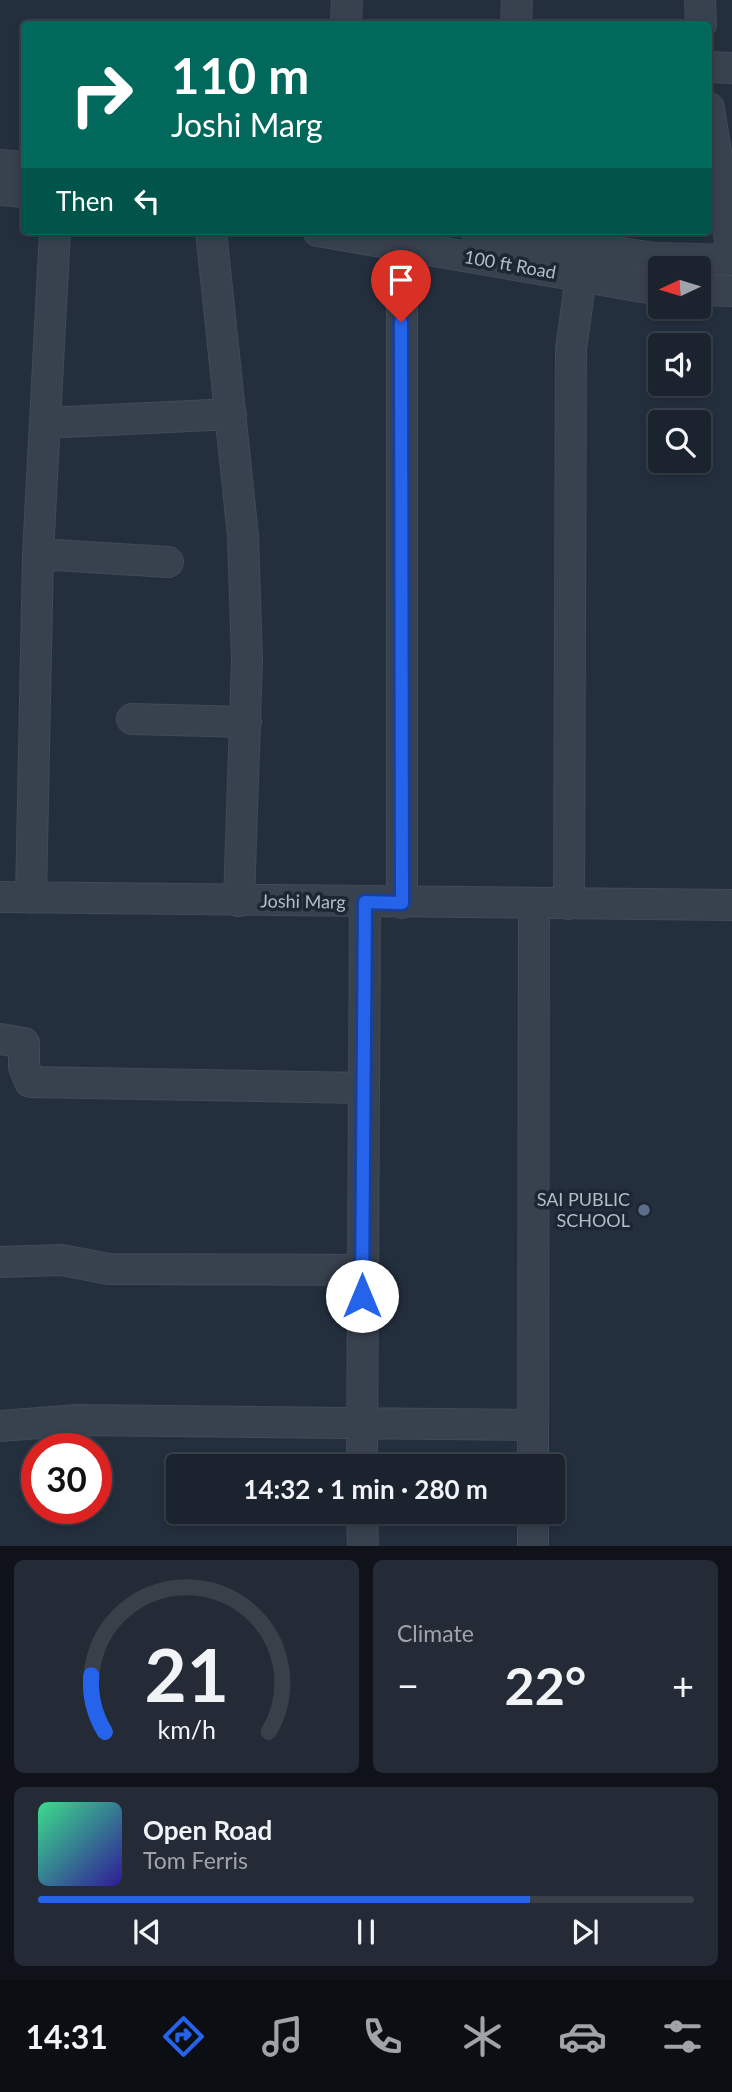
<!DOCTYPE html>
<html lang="en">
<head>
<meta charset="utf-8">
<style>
  :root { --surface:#1b232e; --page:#242b36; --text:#f1f3f6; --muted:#a0a4aa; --line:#39404a; --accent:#2563eb }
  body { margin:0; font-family:Lato,sans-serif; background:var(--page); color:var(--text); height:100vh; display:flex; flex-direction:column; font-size:26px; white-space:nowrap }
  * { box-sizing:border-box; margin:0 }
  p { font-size:23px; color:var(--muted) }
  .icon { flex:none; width:38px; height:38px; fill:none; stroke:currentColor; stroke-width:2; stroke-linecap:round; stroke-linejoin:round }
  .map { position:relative; height:1546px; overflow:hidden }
  .panel { display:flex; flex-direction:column; gap:14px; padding:14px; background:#0f1319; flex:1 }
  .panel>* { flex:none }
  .banner { position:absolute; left:21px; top:21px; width:691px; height:214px; border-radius:7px; box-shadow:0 4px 10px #0003,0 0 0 2px var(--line); background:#00695c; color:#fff; overflow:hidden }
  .needle { width:46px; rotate:266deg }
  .tools { position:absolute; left:648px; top:256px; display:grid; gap:14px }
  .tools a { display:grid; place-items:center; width:63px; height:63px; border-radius:7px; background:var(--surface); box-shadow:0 4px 10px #0003,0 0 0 2px var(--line); font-size:35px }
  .speed { position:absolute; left:21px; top:1433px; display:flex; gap:14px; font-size:35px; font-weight:700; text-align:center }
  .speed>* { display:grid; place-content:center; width:91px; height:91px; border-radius:50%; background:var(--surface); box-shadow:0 4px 10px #0003,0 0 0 2px var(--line); line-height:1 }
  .speed .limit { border:10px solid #d22; background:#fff; color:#111 }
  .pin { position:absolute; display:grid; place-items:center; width:60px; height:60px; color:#fff; margin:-72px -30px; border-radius:50% 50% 50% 0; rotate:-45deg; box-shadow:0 0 7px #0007 }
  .pin .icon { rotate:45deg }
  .me { position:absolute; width:77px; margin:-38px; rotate:0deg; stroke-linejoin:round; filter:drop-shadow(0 0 5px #0008) }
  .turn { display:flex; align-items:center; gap:24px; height:147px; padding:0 35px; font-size:32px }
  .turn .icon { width:91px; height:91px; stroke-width:2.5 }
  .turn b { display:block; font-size:49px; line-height:60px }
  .then { display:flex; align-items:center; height:66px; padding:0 35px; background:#0003; gap:14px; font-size:26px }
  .big { font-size:52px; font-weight:700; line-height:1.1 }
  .panel .widget { flex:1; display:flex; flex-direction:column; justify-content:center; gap:10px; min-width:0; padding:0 24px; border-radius:10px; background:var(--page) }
  .panel .dial { align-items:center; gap:0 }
  .dial svg { height:182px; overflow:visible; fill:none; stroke:var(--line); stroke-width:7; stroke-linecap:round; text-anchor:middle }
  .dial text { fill:var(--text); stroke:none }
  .song { display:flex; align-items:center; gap:21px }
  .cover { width:84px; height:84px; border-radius:10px; background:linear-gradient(135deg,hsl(150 70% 55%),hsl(250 70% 35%)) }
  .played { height:7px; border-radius:4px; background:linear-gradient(90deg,var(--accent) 75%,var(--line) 75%) }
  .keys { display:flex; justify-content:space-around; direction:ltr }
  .heat { display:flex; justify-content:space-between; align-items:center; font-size:38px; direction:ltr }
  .panel .tiles { flex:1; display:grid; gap:14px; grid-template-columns:1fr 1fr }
  .widget:last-child { grid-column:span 2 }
  .trip { position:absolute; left:166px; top:1454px; width:399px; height:70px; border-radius:7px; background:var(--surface); box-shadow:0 4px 10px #0003,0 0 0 2px var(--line); font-weight:700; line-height:70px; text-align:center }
  .tabs { display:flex; height:112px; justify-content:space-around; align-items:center; background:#0b0e12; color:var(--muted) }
  .tabs .icon { width:49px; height:49px }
  .tabs .current { color:var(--accent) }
  .tabs b { font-size:32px; color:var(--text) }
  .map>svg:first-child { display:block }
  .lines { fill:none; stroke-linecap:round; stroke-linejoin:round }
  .minor-casing { stroke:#414a57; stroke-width:32 }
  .minor { stroke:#38414e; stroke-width:30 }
  .route-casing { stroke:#184099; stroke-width:18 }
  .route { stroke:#2563eb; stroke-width:12 }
  .service-dot { fill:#5c6f8a; stroke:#1d2633; stroke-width:2.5 }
  .labels { text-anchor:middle; stroke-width:7; stroke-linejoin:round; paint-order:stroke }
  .street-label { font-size:18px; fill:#b4bcc9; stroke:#1d2633 }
  .poi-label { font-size:18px; fill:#b4bcc9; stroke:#1d2633; text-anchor:end }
</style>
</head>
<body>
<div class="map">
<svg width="732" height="1546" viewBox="0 0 732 1546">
  <rect width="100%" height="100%" fill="#242f3e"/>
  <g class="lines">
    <defs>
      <path id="minor" d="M700,0l1,24
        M346,24l1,-24
        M516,24l1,-24
        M709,67l23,1
        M709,108l23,145
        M0,165l24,2
        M0,190l24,2
        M211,231l32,305 4,124 -8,241
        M318,231l342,59
        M476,231l179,27 77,2
        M402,245v658
        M698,290l34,1
        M45,423l186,-9
        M38,554l130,8
        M132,719l114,3
        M0,897l732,8
        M31,898l7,-344 17,-323
        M569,904l2,-555 10,-72
        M0,1039l24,4v24l6,15 333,6
        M0,1262l61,-2 48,9 252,1
        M0,1426l77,-6 456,5
        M362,1466l3,-563
        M533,1466l1,-562
        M362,1512l1,34
        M533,1546v-34"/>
    </defs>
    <!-- minor casing -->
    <use href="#minor" class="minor-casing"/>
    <!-- minor -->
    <use href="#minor" class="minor"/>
  </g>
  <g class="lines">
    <defs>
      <path id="route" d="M362,1296l3,-394 37,1 -1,-581"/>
    </defs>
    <!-- route casing -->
    <use href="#route" class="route-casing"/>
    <!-- route -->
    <use href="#route" class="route"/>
  </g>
  <!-- markers -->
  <circle class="service-dot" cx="644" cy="1210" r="7"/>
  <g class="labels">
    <!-- street labels -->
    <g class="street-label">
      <text transform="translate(510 265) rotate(10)" y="6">100 ft Road</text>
      <text transform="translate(303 902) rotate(1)" y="6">Joshi Marg</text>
    </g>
    <!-- poi labels -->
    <g class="poi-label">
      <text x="630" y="1206">SAI PUBLIC<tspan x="630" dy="21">SCHOOL</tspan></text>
    </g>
  </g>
</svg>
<div class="tools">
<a><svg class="needle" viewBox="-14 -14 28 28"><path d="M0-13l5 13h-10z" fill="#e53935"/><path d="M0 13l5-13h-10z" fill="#a0a4aa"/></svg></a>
<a><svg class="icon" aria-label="sound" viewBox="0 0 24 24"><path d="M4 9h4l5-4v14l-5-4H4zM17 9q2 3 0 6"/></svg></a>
<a><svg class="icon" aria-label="search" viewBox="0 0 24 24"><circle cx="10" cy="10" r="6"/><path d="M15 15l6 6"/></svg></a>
</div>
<div class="speed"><div class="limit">30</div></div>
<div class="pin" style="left:401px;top:322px;background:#d93025"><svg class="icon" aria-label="arrive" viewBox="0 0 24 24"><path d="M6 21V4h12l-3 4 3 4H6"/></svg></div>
<svg class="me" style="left:362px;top:1296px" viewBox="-20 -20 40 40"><circle r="19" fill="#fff"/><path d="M0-13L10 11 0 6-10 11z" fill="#2563eb"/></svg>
<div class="trip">14:32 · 1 min · 280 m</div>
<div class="banner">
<div class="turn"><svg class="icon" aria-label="right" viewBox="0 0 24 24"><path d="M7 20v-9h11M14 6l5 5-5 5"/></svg><div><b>110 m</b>Joshi Marg</div></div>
<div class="then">Then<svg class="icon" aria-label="left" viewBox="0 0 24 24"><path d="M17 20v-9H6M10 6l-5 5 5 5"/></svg></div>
</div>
</div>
<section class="panel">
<div class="tiles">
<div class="widget dial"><svg viewBox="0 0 100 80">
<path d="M14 69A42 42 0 1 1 86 69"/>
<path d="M14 69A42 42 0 0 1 8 44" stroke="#2563eb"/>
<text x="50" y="56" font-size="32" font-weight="700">21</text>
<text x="50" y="72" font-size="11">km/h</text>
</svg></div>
<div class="widget"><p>Climate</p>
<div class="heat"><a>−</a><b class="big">22°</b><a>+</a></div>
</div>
<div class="widget">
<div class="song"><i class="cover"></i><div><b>Open Road</b><p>Tom Ferris</p></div></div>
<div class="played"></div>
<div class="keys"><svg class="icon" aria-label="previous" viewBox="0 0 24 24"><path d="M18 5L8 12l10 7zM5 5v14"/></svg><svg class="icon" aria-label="pause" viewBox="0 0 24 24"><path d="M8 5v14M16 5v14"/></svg><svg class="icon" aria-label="next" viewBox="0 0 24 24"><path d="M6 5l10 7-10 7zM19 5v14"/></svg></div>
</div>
</div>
</section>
<nav class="tabs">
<b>14:31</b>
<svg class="icon current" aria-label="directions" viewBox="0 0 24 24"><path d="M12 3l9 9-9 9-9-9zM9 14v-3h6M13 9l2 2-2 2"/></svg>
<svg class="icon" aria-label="music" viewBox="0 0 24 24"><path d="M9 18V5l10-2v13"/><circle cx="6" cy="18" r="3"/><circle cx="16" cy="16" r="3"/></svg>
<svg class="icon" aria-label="phone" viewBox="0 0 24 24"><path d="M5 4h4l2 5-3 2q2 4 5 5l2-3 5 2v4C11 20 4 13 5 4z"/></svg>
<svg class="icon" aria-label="climate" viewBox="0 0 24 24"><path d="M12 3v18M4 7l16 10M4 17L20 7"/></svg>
<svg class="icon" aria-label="car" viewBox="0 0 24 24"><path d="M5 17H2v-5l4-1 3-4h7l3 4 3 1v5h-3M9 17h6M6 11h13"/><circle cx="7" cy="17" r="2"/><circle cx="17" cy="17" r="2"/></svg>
<svg class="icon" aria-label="filters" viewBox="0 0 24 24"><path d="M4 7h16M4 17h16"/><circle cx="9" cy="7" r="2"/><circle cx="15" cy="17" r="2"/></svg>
</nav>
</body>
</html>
